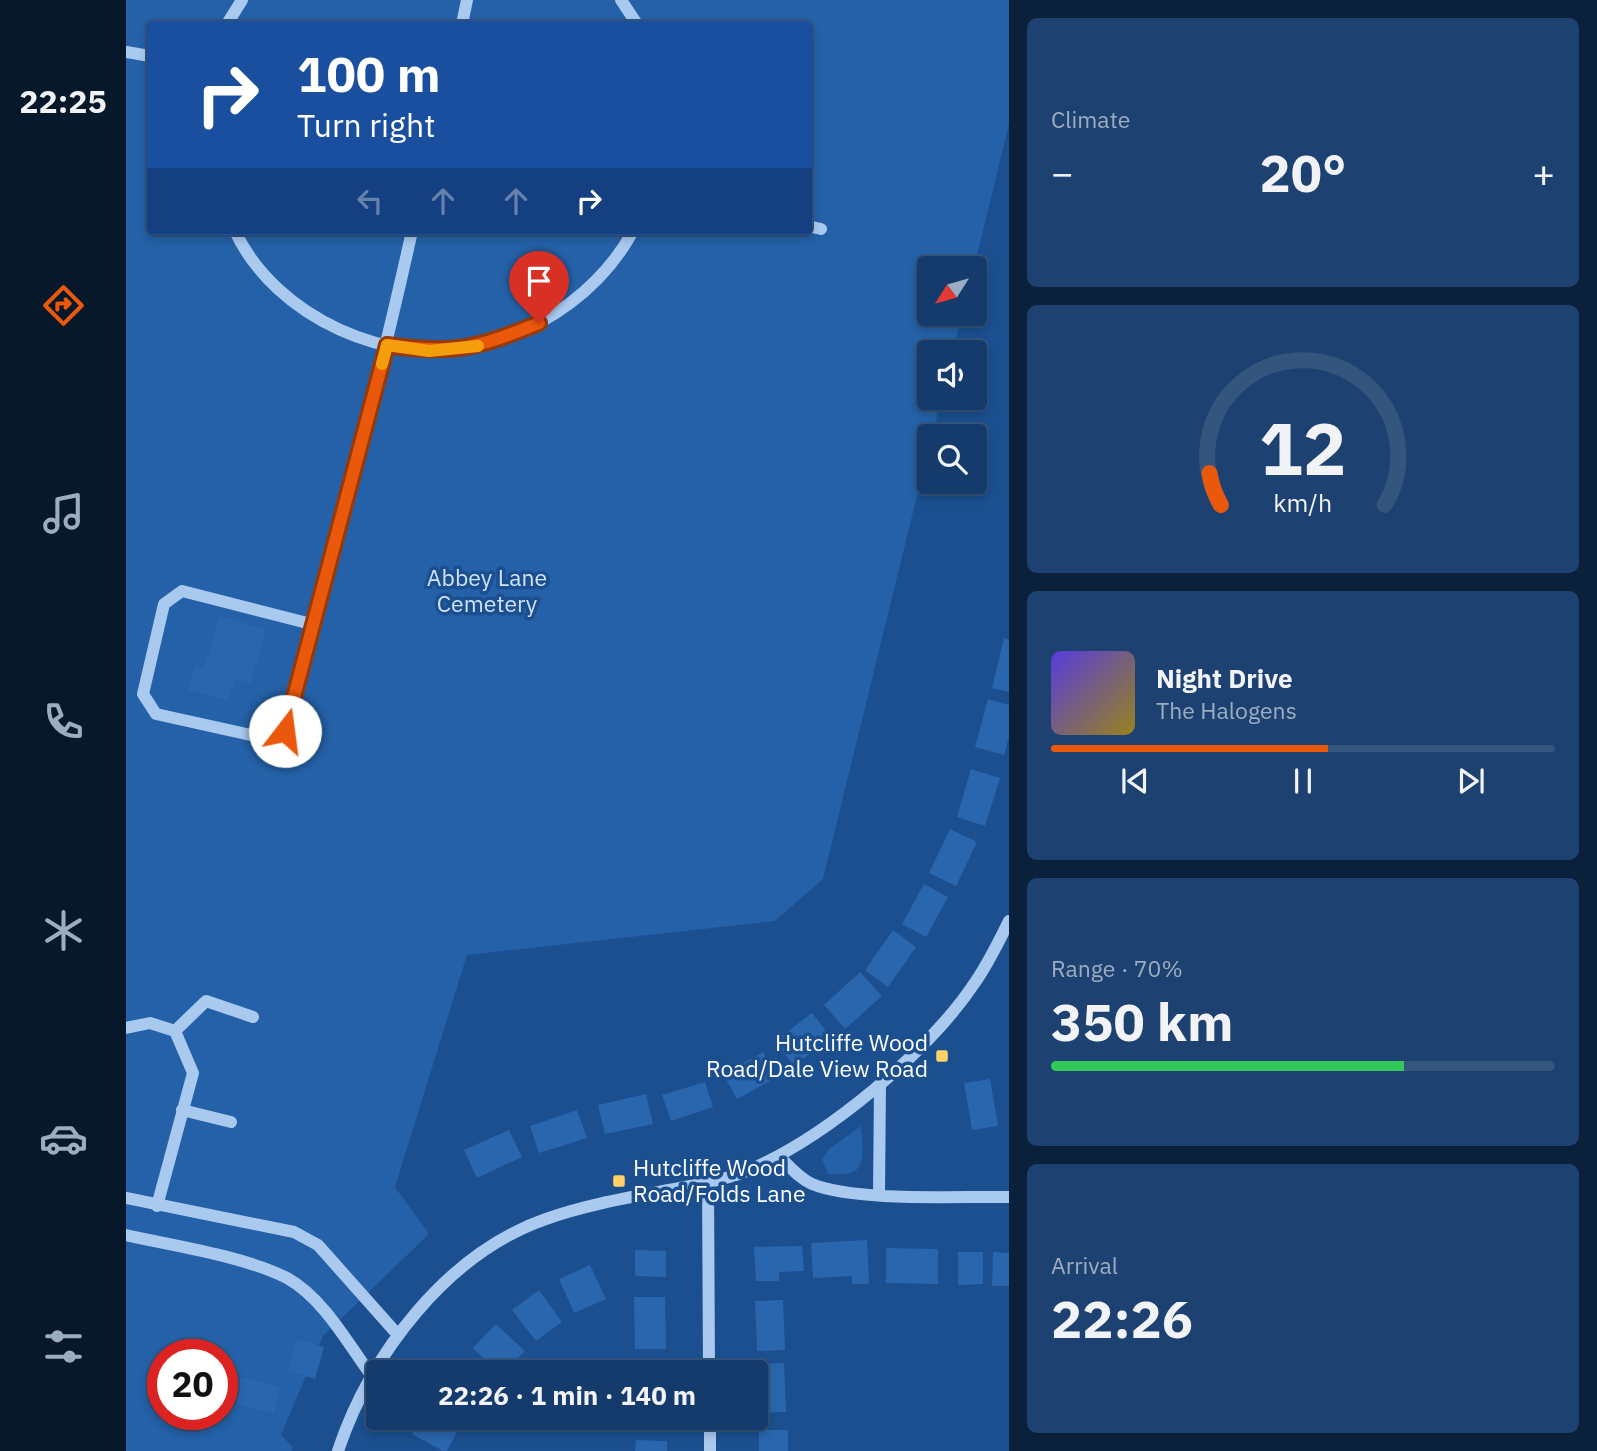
<!DOCTYPE html>
<html lang="en">
<head>
<meta charset="utf-8">
<style>
  :root { --surface:#143b6b; --page:#1d4271; --text:#f1f3f6; --muted:#9dadc1; --line:#33557e; --accent:#ea580c }
  body { margin:0; font-family:"IBM Plex Sans",sans-serif; background:var(--page); color:var(--text); height:100vh; display:flex; flex-direction:column; font-size:26px; white-space:nowrap }
  * { box-sizing:border-box; margin:0 }
  p { font-size:23px; color:var(--muted) }
  .icon { flex:none; width:38px; height:38px; fill:none; stroke:currentColor; stroke-width:2; stroke-linecap:round; stroke-linejoin:round }
  .map { position:relative; flex:1; overflow:hidden }
  .drawer { display:flex; flex-direction:column; gap:18px; padding:18px; background:#0b203b; width:588px }
  .drawer>* { flex:none }
  .banner { position:absolute; left:21px; top:21px; width:665px; height:214px; border-radius:7px; box-shadow:0 4px 10px #0003,0 0 0 2px var(--line); background:#1a4fa0; color:#fff; overflow:hidden }
  .needle { width:46px; rotate:233deg }
  .fabs { position:absolute; left:791px; top:256px; display:grid; gap:14px }
  .fabs a { display:grid; place-items:center; width:70px; height:70px; border-radius:7px; background:var(--surface); box-shadow:0 4px 10px #0003,0 0 0 2px var(--line); font-size:35px }
  .speed { position:absolute; left:21px; top:1339px; display:flex; gap:14px; font-size:35px; font-weight:700; text-align:center }
  .speed>* { display:grid; place-content:center; width:91px; height:91px; border-radius:50%; background:var(--surface); box-shadow:0 4px 10px #0003,0 0 0 2px var(--line); line-height:1 }
  .speed .limit { border:10px solid #d22; background:#fff; color:#111 }
  .pin { position:absolute; display:grid; place-items:center; width:60px; height:60px; color:#fff; margin:-72px -30px; border-radius:50% 50% 50% 0; rotate:-45deg; box-shadow:0 0 7px #0007 }
  .pin .icon { rotate:45deg }
  .me { position:absolute; width:77px; margin:-38px; rotate:15deg; stroke-linejoin:round; filter:drop-shadow(0 0 5px #0008) }
  .turn { display:flex; align-items:center; gap:24px; height:147px; padding:0 35px; font-size:32px }
  .turn .icon { width:91px; height:91px; stroke-width:2.5 }
  .turn b { display:block; font-size:49px; line-height:60px }
  .lanes { display:flex; align-items:center; height:66px; padding:0 35px; background:#0003; justify-content:center; gap:35px; direction:ltr }
  .lanes .off { opacity:.35 }
  .big { font-size:52px; font-weight:700; line-height:1.1 }
  .drawer .tile { flex:1; display:flex; flex-direction:column; justify-content:center; gap:10px; min-width:0; padding:0 24px; border-radius:10px; background:var(--page) }
  .drawer .dial { align-items:center; gap:0 }
  .dial svg { height:182px; overflow:visible; fill:none; stroke:var(--line); stroke-width:7; stroke-linecap:round; text-anchor:middle }
  .dial text { fill:var(--text); stroke:none }
  .song { display:flex; align-items:center; gap:21px }
  .cover { width:84px; height:84px; border-radius:10px; background:linear-gradient(135deg,hsl(250 70% 55%),hsl(50 70% 35%)) }
  .played { height:7px; border-radius:4px; background:linear-gradient(90deg,var(--accent) 55%,var(--line) 55%) }
  .keys { display:flex; justify-content:space-around; direction:ltr }
  .heat { display:flex; justify-content:space-between; align-items:center; font-size:38px; direction:ltr }
  .charge { height:10px; border-radius:5px; background:linear-gradient(90deg,#34c759 70%,var(--line) 0) }
  .trip { position:absolute; left:240px; top:1360px; width:402px; height:70px; border-radius:7px; background:var(--surface); box-shadow:0 4px 10px #0003,0 0 0 2px var(--line); font-weight:700; line-height:70px; text-align:center }
  main { display:flex; flex:1; min-height:0 }
  .tabs { display:flex; flex-direction:column; width:126px; justify-content:space-around; align-items:center; background:#08182b; color:var(--muted) }
  .tabs .icon { width:49px; height:49px }
  .tabs .on { color:var(--accent) }
  .tabs b { font-size:32px; color:var(--text) }
  .map>svg:first-child { display:block }
  .green { fill:#2461a8; fill-rule:evenodd }
  .building { fill:#2a66ad }
  .lines { fill:none; stroke-linecap:round; stroke-linejoin:round }
  .minor { stroke:#a9c9ee; stroke-width:12 }
  .route-casing { stroke:#983908; stroke-width:18 }
  .route { stroke:#ea580c; stroke-width:12 }
  .slow { stroke:#f59e0b; stroke-width:12 }
  .poi-dot { fill:#ffd166; stroke:#1b4f8f; stroke-width:2.5 }
  .labels { text-anchor:middle; stroke-width:7; stroke-linejoin:round; paint-order:stroke }
  .park-label { font-size:23px; fill:#cfe3fa; stroke:#1b4f8f }
  .poi-label { font-size:23px; fill:#fff; stroke:#1b4f8f; text-anchor:end }
</style>
</head>
<body>
<main>
<nav class="tabs">
<b>22:25</b>
<svg class="icon on" aria-label="directions" viewBox="0 0 24 24"><path d="M12 3l9 9-9 9-9-9zM9 14v-3h6M13 9l2 2-2 2"/></svg>
<svg class="icon" aria-label="music" viewBox="0 0 24 24"><path d="M9 18V5l10-2v13"/><circle cx="6" cy="18" r="3"/><circle cx="16" cy="16" r="3"/></svg>
<svg class="icon" aria-label="phone" viewBox="0 0 24 24"><path d="M5 4h4l2 5-3 2q2 4 5 5l2-3 5 2v4C11 20 4 13 5 4z"/></svg>
<svg class="icon" aria-label="climate" viewBox="0 0 24 24"><path d="M12 3v18M4 7l16 10M4 17L20 7"/></svg>
<svg class="icon" aria-label="car" viewBox="0 0 24 24"><path d="M5 17H2v-5l4-1 3-4h7l3 4 3 1v5h-3M9 17h6M6 11h13"/><circle cx="7" cy="17" r="2"/><circle cx="17" cy="17" r="2"/></svg>
<svg class="icon" aria-label="filters" viewBox="0 0 24 24"><path d="M4 7h16M4 17h16"/><circle cx="9" cy="7" r="2"/><circle cx="15" cy="17" r="2"/></svg>
</nav>
<div class="map">
<svg width="883" height="1451" viewBox="0 0 883 1451">
  <rect width="100%" height="100%" fill="#1b4f8f"/>
  <!-- green -->
  <path class="green" d="M0,0h883v124l-35,144h-45v45h33l-9,39h-24v45h13l-10,39h-3v11l-106,432 -48,42 -308,34 -72,232 34,47 -106,102 -42,99 12,12 -1,4h-166zM24,24h658v207h-658zM37,1354h59v60h-59z
    M735,1126c2,33 8,52 -33,48l-6,-15 7,-10z"/>
  <!-- building -->
  <path class="building" d="M93,616l47,13 -15,54 -16,-4 -7,22 -40,-11 7,-24 9,3z
    M878,638l5,2v52l-17,-4z
    M862,699l21,6v32l-5,18 -29,-8z
    M845,769l29,9 -15,48 -28,-9z
    M824,829l27,13 -21,44 -27,-13z
    M798,884l24,13 -22,40 -24,-13z
    M767,930l23,17 -28,40 -23,-17z
    M734,972l22,24 -37,33 -21,-24z
    M686,1013l19,24 -37,29 -19,-25z
    M637,1052l14,25 -40,22 -14,-25z
    M864,1079l8,47 -26,4 -8,-47z
    M579,1082l8,25 -42,14 -9,-26z
    M520,1094l7,30 -48,10 -7,-29z
    M451,1110l10,28 -48,15 -9,-27z
    M383,1130l13,27 -45,21 -13,-28z
    M741,1240l2,44h-17v-8l-39,2 -2,-35z
    M676,1246l2,25 -25,1v9h-23l-2,-34z
    M760,1248l52,1v35l-52,-1z
    M509,1250l31,1v26l-31,-1z
    M832,1252h25v32l-25,1z
    M867,1252l16,1v33h-17z
    M464,1265l16,34 -32,14 -15,-34z
    M413,1290l23,32 -26,19 -24,-31z
    M508,1297h31l1,52h-31z
    M657,1300l2,50 -28,1 -2,-50z
    M370,1324l29,27 -21,21h-6l-25,-24z
    M171,1339l27,8 -9,32 -27,-8z
    M338,1361l13,11h-23z
    M658,1363l2,49 -28,1 -2,-49z
    M96,1373l58,13 -6,27 -52,-12z
    M294,1418h39l4,2 -16,31h-4l-31,-17z
    M633,1430h29v21h-29z
    M510,1440l31,1v10h-32z"/>
  <g class="lines">
    <!-- minor -->
    <path class="minor" d="M495,0l16,24
      M101,24l15,-24
      M336,24l5,-24
      M0,52l24,4
      M682,226l13,3
      M109,231c40,86 156,139 249,114 62,-17 118,-57 149,-114
      M189,625l-133,-34 -18,13 -21,90 13,20 113,25 16,-8c44,-166 90,-332 127,-500
      M0,1028l24,-5 25,8 18,42 -36,133
      M49,1031l31,-30 47,16
      M56,1110l49,12
      M653,1156c10,10 20,22 33,28 44,18 147,12 197,13
      M582,1182l1,190
      M753,1194l1,-110
      M0,1198l168,34 24,13 80,90
      M0,1235c48,11 118,21 161,43 36,20 60,64 84,97
      M584,1418v33
      M212,1451c32,-96 109,-198 208,-232 45,-16 93,-23 139,-32 20,-4 43,-8 62,-16 78,-33 182,-119 229,-190 13,-19 23,-40 33,-60"/>
  </g>
  <g class="lines">
    <defs>
      <path id="route" d="M159,731l102,-386c66,10 91,3 152,-22"/>
    </defs>
    <!-- route casing -->
    <use href="#route" class="route-casing"/>
    <!-- route -->
    <use href="#route" class="route"/>
    <!-- slow -->
    <path class="slow" d="M256,364l5,-19 42,6 49,-5"/>
  </g>
  <!-- markers -->
  <g class="poi-dot">
    <rect x="809" y="1049" width="14" height="14" rx="3.5"/>
    <rect x="486" y="1174" width="14" height="14" rx="3.5"/>
  </g>
  <g class="labels">
    <!-- park labels -->
    <g class="park-label">
      <text x="361" y="586">Abbey Lane<tspan x="361" dy="26">Cemetery</tspan></text>
    </g>
    <!-- poi labels -->
    <g class="poi-label">
      <text x="802" y="1051">Hutcliffe Wood<tspan x="802" dy="26">Road/Dale View Road</tspan></text>
      <text x="507" y="1176" text-anchor="start">Hutcliffe Wood<tspan x="507" dy="26">Road/Folds Lane</tspan></text>
    </g>
  </g>
</svg>
<div class="fabs">
<a><svg class="needle" viewBox="-14 -14 28 28"><path d="M0-13l5 13h-10z" fill="#e53935"/><path d="M0 13l5-13h-10z" fill="#9dadc1"/></svg></a>
<a><svg class="icon" aria-label="sound" viewBox="0 0 24 24"><path d="M4 9h4l5-4v14l-5-4H4zM17 9q2 3 0 6"/></svg></a>
<a><svg class="icon" aria-label="search" viewBox="0 0 24 24"><circle cx="10" cy="10" r="6"/><path d="M15 15l6 6"/></svg></a>
</div>
<div class="speed"><div class="limit">20</div></div>
<div class="pin" style="left:413px;top:323px;background:#d93025"><svg class="icon" aria-label="arrive" viewBox="0 0 24 24"><path d="M6 21V4h12l-3 4 3 4H6"/></svg></div>
<svg class="me" style="left:159px;top:731px" viewBox="-20 -20 40 40"><circle r="19" fill="#fff"/><path d="M0-13L10 11 0 6-10 11z" fill="#ea580c"/></svg>
<div class="trip">22:26 · 1 min · 140 m</div>
<div class="banner">
<div class="turn"><svg class="icon" aria-label="right" viewBox="0 0 24 24"><path d="M7 20v-9h11M14 6l5 5-5 5"/></svg><div><b>100 m</b>Turn right</div></div>
<div class="lanes"><svg class="icon off" aria-label="left" viewBox="0 0 24 24"><path d="M17 20v-9H6M10 6l-5 5 5 5"/></svg><svg class="icon off" aria-label="ahead" viewBox="0 0 24 24"><path d="M12 20V5M6 11l6-6 6 6"/></svg><svg class="icon off" aria-label="ahead" viewBox="0 0 24 24"><path d="M12 20V5M6 11l6-6 6 6"/></svg><svg class="icon" aria-label="right" viewBox="0 0 24 24"><path d="M7 20v-9h11M14 6l5 5-5 5"/></svg></div>
</div>
</div>
<section class="drawer">
<div class="tile"><p>Climate</p>
<div class="heat"><a>−</a><b class="big">20°</b><a>+</a></div>
</div>
<div class="tile dial"><svg viewBox="0 0 100 80">
<path d="M14 69A42 42 0 1 1 86 69"/>
<path d="M14 69A42 42 0 0 1 9 55" stroke="#ea580c"/>
<text x="50" y="56" font-size="32" font-weight="700">12</text>
<text x="50" y="72" font-size="11">km/h</text>
</svg></div>
<div class="tile">
<div class="song"><i class="cover"></i><div><b>Night Drive</b><p>The Halogens</p></div></div>
<div class="played"></div>
<div class="keys"><svg class="icon" aria-label="previous" viewBox="0 0 24 24"><path d="M18 5L8 12l10 7zM5 5v14"/></svg><svg class="icon" aria-label="pause" viewBox="0 0 24 24"><path d="M8 5v14M16 5v14"/></svg><svg class="icon" aria-label="next" viewBox="0 0 24 24"><path d="M6 5l10 7-10 7zM19 5v14"/></svg></div>
</div>
<div class="tile"><p>Range · 70%</p><b class="big">350 km</b><div class="charge"></div></div>
<div class="tile"><p>Arrival</p><b class="big">22:26</b></div>
</section>
</main>
</body>
</html>
